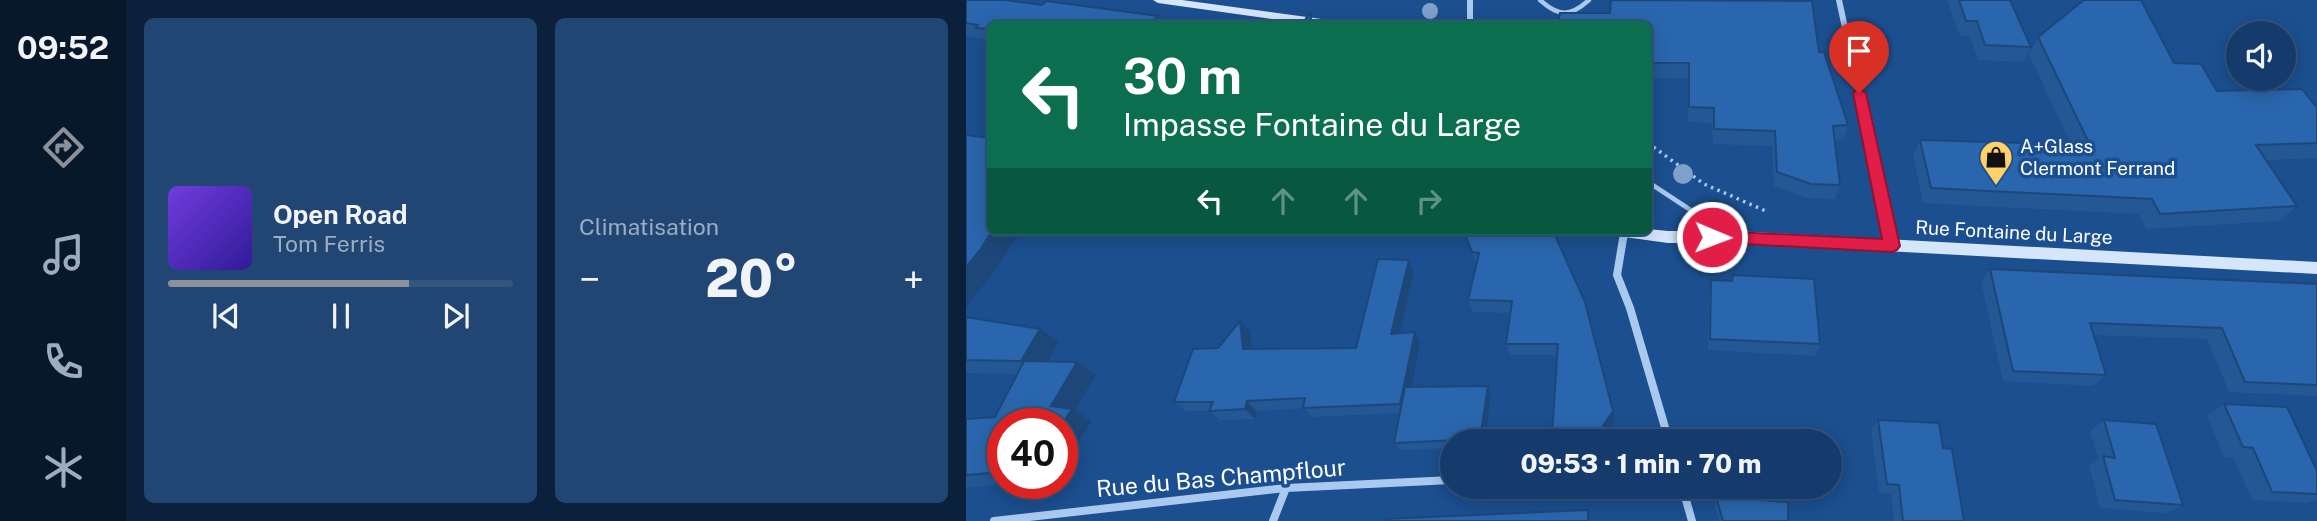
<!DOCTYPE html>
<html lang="fr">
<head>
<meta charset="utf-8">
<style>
  :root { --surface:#143b6b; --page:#214673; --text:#f1f3f6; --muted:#9dadc1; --line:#33557e; --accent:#8c9099 }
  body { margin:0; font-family:"Public Sans",sans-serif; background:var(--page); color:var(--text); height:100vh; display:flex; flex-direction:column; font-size:26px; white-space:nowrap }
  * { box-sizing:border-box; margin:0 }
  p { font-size:23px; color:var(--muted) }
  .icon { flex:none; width:38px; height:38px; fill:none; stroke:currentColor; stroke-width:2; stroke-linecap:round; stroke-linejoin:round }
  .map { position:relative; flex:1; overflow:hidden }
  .details { display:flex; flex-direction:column; gap:18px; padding:18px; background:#0b203b; width:840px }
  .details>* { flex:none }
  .guide { position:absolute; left:21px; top:21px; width:665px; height:214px; border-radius:10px; box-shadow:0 4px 18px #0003,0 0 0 2px var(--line); background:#0b6e4f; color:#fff; overflow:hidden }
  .tools { position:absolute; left:1260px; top:21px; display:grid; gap:14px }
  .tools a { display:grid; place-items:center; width:70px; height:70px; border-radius:50%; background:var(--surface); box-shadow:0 4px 18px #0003,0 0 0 2px var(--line); font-size:35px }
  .speed { position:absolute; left:21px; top:408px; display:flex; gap:14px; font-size:35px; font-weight:700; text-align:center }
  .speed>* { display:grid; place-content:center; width:91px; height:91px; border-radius:50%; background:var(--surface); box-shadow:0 4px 18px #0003,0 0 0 2px var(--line); line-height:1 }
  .speed .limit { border:10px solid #d22; background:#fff; color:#111 }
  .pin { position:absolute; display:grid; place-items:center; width:60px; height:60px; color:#fff; margin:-72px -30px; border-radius:50% 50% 50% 0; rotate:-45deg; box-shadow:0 0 7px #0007 }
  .pin .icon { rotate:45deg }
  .me { position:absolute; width:77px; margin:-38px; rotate:91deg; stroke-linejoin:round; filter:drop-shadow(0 0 5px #0008) }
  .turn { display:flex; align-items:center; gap:24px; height:147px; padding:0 21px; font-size:32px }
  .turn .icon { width:91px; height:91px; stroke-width:2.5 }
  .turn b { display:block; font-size:49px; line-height:60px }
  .lanes { display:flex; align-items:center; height:66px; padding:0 21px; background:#0003; justify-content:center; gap:35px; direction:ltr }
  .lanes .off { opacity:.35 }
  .big { font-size:52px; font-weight:800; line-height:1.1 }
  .details .card { flex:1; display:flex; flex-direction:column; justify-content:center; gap:10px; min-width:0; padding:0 24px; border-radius:10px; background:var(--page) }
  .song { display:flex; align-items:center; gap:21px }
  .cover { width:84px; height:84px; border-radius:10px; background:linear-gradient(135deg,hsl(260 70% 55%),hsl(250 70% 35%)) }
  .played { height:7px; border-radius:4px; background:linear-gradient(90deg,var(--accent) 70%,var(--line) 70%) }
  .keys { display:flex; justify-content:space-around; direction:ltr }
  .heat { display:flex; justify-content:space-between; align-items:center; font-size:38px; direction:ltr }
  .details .tiles { flex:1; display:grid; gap:18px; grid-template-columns:repeat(2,1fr) }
  .trip { position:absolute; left:474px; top:429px; width:402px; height:70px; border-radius:35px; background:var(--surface); box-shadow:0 4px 18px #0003,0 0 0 2px var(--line); font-weight:800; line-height:70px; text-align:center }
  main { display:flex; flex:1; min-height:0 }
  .tab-bar { display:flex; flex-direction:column; width:126px; justify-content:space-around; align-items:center; background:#08182b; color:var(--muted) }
  .tab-bar .icon { width:49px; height:49px }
  .tab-bar .on { color:var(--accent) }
  .tab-bar b { font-size:32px; color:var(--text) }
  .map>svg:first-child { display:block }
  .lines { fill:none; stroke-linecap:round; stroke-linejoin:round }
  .path { stroke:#a9c9ee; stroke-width:3.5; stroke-dasharray:2.5 4.5; stroke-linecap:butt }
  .lane-far1 { stroke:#a9c9ee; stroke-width:4.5 }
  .lane { stroke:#a9c9ee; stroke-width:6 }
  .street-far1 { stroke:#a9c9ee; stroke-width:6 }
  .street { stroke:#a9c9ee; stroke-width:8 }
  .secondary { fill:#d6e6fa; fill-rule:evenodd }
  .tree { fill:#7ea0ca }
  .wall { fill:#245895 }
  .shaded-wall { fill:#1d4779 }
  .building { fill:#2a66ad; stroke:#1d4779; stroke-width:2 }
  .route { fill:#e11d48; stroke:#92132f; stroke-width:2 }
  .labels { text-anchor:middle; stroke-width:7; stroke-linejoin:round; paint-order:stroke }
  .poi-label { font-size:19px; fill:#fff; stroke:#1b4f8f; text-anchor:start }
  .street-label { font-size:19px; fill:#fff; stroke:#1b4f8f }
  .near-street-label { font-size:23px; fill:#fff; stroke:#1b4f8f }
</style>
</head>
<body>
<main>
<nav class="tab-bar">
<b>09:52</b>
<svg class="icon on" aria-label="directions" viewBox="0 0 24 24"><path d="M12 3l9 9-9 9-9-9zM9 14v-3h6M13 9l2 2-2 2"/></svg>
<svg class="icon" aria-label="music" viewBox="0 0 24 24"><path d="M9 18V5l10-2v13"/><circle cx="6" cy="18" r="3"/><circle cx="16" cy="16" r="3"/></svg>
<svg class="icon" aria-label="phone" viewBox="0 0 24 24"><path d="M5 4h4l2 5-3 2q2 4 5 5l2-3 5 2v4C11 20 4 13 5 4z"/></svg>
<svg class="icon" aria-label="climate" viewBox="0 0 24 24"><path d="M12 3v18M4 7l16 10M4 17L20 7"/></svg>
</nav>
<section class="details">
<div class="tiles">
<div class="card">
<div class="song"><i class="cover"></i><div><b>Open Road</b><p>Tom Ferris</p></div></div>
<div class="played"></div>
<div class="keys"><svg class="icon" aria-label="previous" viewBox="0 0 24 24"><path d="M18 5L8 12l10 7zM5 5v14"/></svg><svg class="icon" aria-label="pause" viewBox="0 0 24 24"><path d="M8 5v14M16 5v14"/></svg><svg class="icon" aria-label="next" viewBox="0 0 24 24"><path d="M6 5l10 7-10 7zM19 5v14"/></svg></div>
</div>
<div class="card"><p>Climatisation</p>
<div class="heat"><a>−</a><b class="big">20°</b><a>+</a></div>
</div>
</div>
</section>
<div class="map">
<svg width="1351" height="521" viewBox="0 0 1351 521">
  <rect width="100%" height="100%" fill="#1b4f8f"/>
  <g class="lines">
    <!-- path -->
    <path class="path" d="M682,143l56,41 64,28"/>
    <!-- lane-far1 -->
    <path class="lane-far1" d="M574,0c19,17 30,17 49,0
      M682,182l73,48"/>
    <!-- lane -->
    <path class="lane" d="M752,228l10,6"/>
    <!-- street-far1 -->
    <path class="street-far1" d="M504,0v24
      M873,0l50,230"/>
    <!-- street -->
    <path class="street" d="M922,228l4,18
      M658,233l-7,42 13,33 39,133
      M716,486l10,35
      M28,521l292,-33 166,-8
      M307,521l13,-33"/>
    <!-- secondary -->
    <path class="secondary" d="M187,0h29l147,20 5,4h-27l-149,-21z
      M682,229l20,2h66l583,31v12l-583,-31h-66l-51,-7 -5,-1 -2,-4h38z"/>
  </g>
  <!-- trees -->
  <g class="tree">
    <circle cx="464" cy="11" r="8"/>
    <circle cx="717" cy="174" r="10"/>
  </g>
  <!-- wall -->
  <path class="wall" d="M0,0l76,5 116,11 -168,8v19l-1,-1 -4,-3 -19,-3z
    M981,0h63l21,47 -8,15 -45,-2 -8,-24h-10z
    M682,24l171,28 29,73 -4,14 -9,1 5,45 -5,14 -28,-1 -33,-12 -2,-40 -59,-2 -1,-21 -24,-1v-44h-40z
    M1072,37l136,26 43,28 100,17v50l-51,2 31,46 -18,15 -133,8 -8,-15 -215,-11 -10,-47 7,-16 151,5 -42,-91z
    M498,231h89l61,190 -14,20h-46l-2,-7 6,-79h-48l-4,-11 4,-31 -37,-1 -5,-12 8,-36z
    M443,260l5,12 -15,61 21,10 -8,44 79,7 -6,47h-33v7l-52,2 -6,-7 6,-30 -88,4 -8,-9 -47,3 -2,8 -35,1 -11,-9h-23l-12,-9 44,-54 32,-17 2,18 104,-1z
    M1024,269l327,15v112l-88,-4 -22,-53 -114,-4 13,40 -13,11 -90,-5 -22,-99z
    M745,280l109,64 -5,12 -107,-6 1,-57z
    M0,317l93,25 -11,20h29l19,13 -21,35 17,11 -30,46v-43h-59v59h11l-48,5v-69l29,-2 23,-43 -52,-1z
    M1258,404l93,67v28l-10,4 -55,-3 -18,-42 -10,-1 -17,-42z
    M912,420l65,28 21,73h-70l-3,-27 -12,-2 -8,-62z
    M1138,420l79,85 -17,8 -66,-5 -11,-42 9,-7 -8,-28z
    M750,497l72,24h-69l-5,-17z"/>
  <!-- shaded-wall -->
  <path class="shaded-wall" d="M26,231h29l-22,34 -33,43v-41z
    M443,260l5,12 -17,73 -6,-11z
    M274,321l10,10 3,28 -10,-10z
    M74,329l19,13 -18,32 -20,-13z
    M449,332l5,11 -13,70 -7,-9z
    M111,362l19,13 -21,35 17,11 -30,46v-43l-11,-18z
    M522,386l3,8 -6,47h-4l-1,-2z
    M281,401l10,10 -2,8 -10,-10z
    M647,411l1,10 -14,20 -1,-9z"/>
  <!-- building -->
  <path class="building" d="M0,0h39l37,5 4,-4 112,15 -4,4 34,4h-198v5l-14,-1 2,-3 -12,-2z
    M645,0l201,1 7,51h5l24,73 -15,1 7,59 -29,-1 -34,-12 -2,-41 -61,-2v-21l-25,-1v-44h-41v-39h-90l2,-11h50z
    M993,0h51l21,47 -46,-2 -8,-24h-11z
    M1118,0h57l33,63 27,1 16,27 85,-2 15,19v35l-61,2 41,61 -137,8 -8,-15 -221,-11 -11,-48 170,5 -52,-108z
    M344,13l2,11h-10z
    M0,135l24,3v93h2l-12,19 -14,17z
    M498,231h89l32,71 28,109 -14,21 -47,2 6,-90h-52l6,-43 -44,-1 11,-47 -7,-1z
    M412,259l31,1 -18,74 24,-2 -15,72 -97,4 2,-10 -58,3 -2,8 -36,2 4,-9h-39l19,-53 25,-1 22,-27 3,28 113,-1z
    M1024,269l327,15v101l-72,-3 -23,-54 -132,-5 16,52 -93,-4z
    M767,275l81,4 6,65 -110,-5 1,-59 21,1z
    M0,317l74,12 -19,32 -55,-1z
    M58,361l53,1 -26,44 21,3 -10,15h-59v48l-37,3v-56l29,-2z
    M522,386l-8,53 -86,4 11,-56z
    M1258,404l63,3 30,64v23l-45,-2 -19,-44 -10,-1z
    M912,420l61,3 4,25 9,1 12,72h-61l-4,-36 -12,-1z
    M1138,420l52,4 27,81 -68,-5 -12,-44 12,2z
    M750,497l72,5v19h-65z
    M622,510v11h-204v-2z"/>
  <!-- route -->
  <path class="route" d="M893,88l7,5 34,153 -3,4 -5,2 -185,-10 -3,-5 8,-6 170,8 -29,-146z"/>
  <!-- icons -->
  <defs>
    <symbol id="shop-pin" viewBox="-11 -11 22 30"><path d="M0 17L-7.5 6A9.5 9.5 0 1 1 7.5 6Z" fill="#ffd166" stroke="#1b4f8f"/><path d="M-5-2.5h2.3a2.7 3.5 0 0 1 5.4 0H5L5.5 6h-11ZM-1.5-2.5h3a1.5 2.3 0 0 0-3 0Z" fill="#111"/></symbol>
  </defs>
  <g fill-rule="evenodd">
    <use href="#shop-pin" x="1011" y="138" width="38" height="52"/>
  </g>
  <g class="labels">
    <!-- poi labels -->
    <g class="poi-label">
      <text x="1054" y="153">A+Glass<tspan x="1054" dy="22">Clermont Ferrand</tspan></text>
    </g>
    <!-- street labels -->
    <g class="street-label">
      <text transform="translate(1048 232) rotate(3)" y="7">Rue Fontaine du Large</text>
    </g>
    <!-- near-street labels -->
    <g class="near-street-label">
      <text transform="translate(255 478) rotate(-5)" y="8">Rue du Bas Champflour</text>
    </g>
  </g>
</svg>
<div class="tools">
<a><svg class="icon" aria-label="sound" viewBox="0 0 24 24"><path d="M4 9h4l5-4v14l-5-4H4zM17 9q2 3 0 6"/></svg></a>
</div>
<div class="speed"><div class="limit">40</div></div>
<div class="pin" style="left:893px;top:93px;background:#d93025"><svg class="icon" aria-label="arrive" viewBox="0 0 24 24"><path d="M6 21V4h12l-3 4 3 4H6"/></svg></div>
<svg class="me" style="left:746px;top:237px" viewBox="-20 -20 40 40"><circle r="17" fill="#e11d48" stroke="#fff" stroke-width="3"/><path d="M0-11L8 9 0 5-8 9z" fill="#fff"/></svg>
<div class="trip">09:53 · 1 min · 70 m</div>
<div class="guide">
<div class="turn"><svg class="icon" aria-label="left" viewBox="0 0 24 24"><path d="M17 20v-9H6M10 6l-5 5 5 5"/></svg><div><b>30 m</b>Impasse Fontaine du Large</div></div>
<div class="lanes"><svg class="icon" aria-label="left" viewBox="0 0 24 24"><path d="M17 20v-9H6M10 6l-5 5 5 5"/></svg><svg class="icon off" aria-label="ahead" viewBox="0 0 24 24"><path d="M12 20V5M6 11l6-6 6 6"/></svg><svg class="icon off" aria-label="ahead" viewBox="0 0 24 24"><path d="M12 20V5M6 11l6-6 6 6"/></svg><svg class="icon off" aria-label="right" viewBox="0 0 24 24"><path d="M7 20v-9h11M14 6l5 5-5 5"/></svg></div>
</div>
</div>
</main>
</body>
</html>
